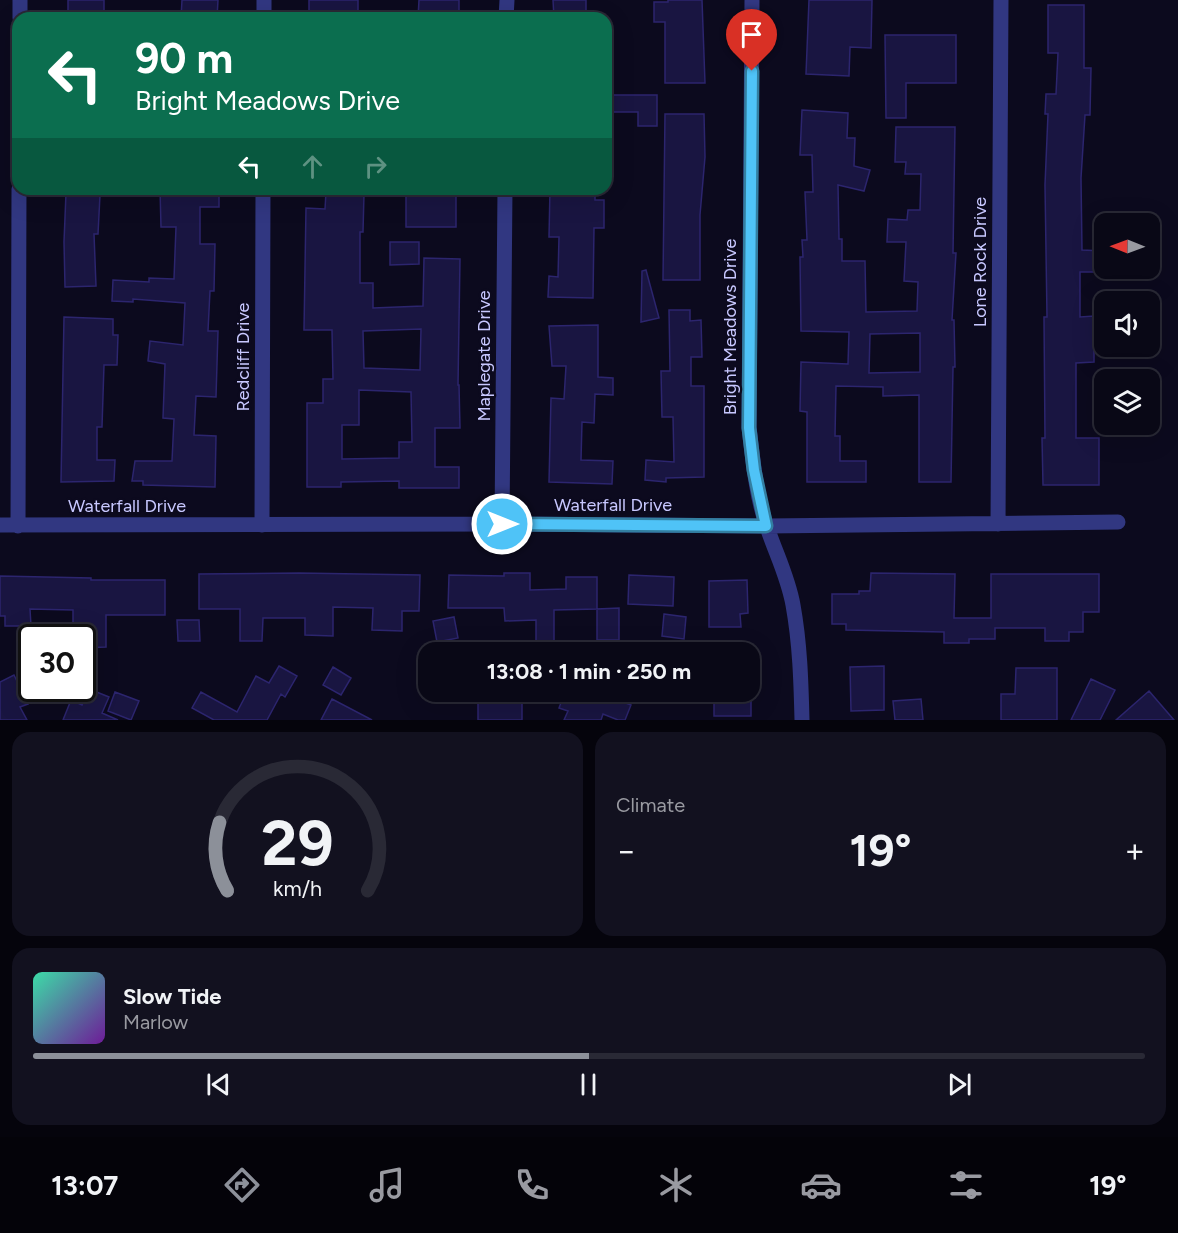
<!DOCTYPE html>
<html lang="en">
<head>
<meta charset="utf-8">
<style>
  :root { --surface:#090816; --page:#12111f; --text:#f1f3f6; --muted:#999aa1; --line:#292935; --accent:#8c9099 }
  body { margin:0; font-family:Figtree,sans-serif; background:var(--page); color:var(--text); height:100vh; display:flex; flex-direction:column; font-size:22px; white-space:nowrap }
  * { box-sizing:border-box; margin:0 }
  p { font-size:20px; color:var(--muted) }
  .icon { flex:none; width:33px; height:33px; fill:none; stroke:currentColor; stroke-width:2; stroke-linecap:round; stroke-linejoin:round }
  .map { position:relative; height:720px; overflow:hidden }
  .side { display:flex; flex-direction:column; gap:12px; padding:12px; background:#05040c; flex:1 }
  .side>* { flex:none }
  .top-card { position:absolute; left:12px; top:12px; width:600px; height:183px; border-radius:18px; box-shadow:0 6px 24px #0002,0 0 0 2px var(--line); background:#0b6e4f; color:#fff; overflow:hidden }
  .needle { width:39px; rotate:271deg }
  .controls { position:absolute; left:1094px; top:213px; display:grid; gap:12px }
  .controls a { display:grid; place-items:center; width:66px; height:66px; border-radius:12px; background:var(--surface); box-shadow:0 6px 24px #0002,0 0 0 2px var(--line); font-size:30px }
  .speed { position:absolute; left:18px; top:624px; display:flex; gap:12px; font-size:30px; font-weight:700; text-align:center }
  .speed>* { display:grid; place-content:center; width:78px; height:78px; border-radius:50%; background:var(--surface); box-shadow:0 6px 24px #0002,0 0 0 2px var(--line); line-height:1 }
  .speed .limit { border:3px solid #111; border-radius:9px; background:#fff; color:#111 }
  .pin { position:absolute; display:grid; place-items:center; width:51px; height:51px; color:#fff; margin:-62px -26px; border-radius:50% 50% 50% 0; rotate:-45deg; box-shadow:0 0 6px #0007 }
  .pin .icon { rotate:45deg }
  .me { position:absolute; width:66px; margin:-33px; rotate:90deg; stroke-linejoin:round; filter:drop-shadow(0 0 4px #0008) }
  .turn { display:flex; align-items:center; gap:21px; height:126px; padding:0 24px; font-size:27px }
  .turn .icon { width:78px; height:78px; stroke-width:2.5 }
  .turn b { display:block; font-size:42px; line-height:51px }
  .lanes { display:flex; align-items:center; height:57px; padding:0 24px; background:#0003; justify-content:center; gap:30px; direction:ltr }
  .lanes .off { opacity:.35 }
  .big { font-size:45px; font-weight:700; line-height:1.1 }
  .side .tile { flex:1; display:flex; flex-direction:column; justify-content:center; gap:9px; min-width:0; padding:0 21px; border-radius:18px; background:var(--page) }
  .side .dial { align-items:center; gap:0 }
  .dial svg { height:156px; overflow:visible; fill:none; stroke:var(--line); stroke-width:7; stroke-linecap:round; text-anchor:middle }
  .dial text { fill:var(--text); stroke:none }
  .song { display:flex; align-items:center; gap:18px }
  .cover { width:72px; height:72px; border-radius:9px; background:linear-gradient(135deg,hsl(160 70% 55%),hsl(280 70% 35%)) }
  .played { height:6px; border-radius:3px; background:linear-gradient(90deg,var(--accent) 50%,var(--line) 50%) }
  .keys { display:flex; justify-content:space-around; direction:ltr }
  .heat { display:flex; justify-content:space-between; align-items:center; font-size:33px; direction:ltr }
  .side .tiles { flex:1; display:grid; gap:12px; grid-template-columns:1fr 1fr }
  .tile:last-child { grid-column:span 2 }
  .trip { position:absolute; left:418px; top:642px; width:342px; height:60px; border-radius:18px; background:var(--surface); box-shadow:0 6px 24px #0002,0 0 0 2px var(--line); font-weight:700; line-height:60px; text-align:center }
  .tab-bar { display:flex; height:96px; justify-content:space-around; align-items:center; background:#040309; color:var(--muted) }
  .tab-bar .icon { width:42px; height:42px }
  .tab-bar .selected { color:var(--accent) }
  .tab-bar b { font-size:27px; color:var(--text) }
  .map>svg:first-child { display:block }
  .building { fill:#191541; stroke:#2c256e; stroke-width:1.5; fill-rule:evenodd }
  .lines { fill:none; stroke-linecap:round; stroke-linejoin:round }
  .street { stroke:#313781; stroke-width:15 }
  .route-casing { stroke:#337fa1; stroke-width:15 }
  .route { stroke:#4fc3f7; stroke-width:10 }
  .labels { text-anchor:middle; stroke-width:4.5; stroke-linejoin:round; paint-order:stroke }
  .street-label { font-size:18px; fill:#c8c8ff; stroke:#0c0a1e }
</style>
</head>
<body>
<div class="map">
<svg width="1178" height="720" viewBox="0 0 1178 720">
  <rect width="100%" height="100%" fill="#0c0a1e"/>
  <!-- building -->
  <path class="building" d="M68,0h36v18h-36z
    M182,0h36l-1,18h-36z
    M309,0h49v18h-49z
    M419,0h40v18h-41z
    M553,0h33v18h-32z
    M668,0h34l3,83h-40v-61h-11v-20h14z
    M809,0h63l-1,48 -21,-1 -1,29 -43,-2z
    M1048,5h36v63h7l-1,47h-5l-4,63 1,72 22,1v21h-24v45l14,-1v46l-18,1v75h23v47h-56l-1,-47h3l-1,-121h3l-2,-132 3,-71h-3l1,-20h10l2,-41h-10z
    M885,35h71v48h-50v35h-20z
    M606,95h51v31h-19v-14h-32z
    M802,110l46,3 -1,25h8l-1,28 16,4 -6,21 -26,-6 1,54h3v22h23l1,51 51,-1 1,-29 -14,-1 2,-39h-19l1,-23 19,1 1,-10h12l1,-36h-16l1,-12h-11l1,-35h59l-2,126h3l-4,67h2l1,47h-2l-2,115h-32v-87l-36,1v-9l-47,-1 -1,50h5v25h26v21h-59v-70l-7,-1 1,-49 47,2 1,-32 -48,-1 -1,-74h3l-1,-17h5l-2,-48h8l-1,-37h-12zM920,333v39l-51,1 1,-39z
    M665,114h39l1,43 -5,58v65h-37z
    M160,189h59v18h-19v37h15l-1,47h-4l-2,40h10l-2,66 -20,-1 -2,39 22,1 -1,51 -72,-2v-4h-11l3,-20h37l2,-42 -11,-1 2,-54 -17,-3 2,-20 33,4 2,-42 -52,-4v3l-21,-1 1,-21 36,2v-4l25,1 2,-52h-15z
    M406,189h50v38h-50z
    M550,189h45v11h9v28h-10l-1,70 -45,-1 1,-21 9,1 1,-40h-10z
    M326,192l38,2 -1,38h-3v51h13v25l50,-2 1,-48 36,1 -2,126h1l1,43h-25v39h24v21h-60v-7l-58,1v5h-34v-84h16v-24h10l-1,-49h-28l2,-122 19,1zM421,329l-1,41 -56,-2 -1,-37zM359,390l52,2 1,50h-13v16l-57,1v-34h17z
    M66,193l34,2 -2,39h-4l2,52 -31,1 -1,-45z
    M390,242h29v22l-29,1z
    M646,270l13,48 -18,4 1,-51z
    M669,310h21v11l11,-1 1,37h-11v29h13v91l-38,1v4l-21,-2 1,-20 28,2 -1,-45h-11l-1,-46h9z
    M64,317l49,2v16h5l-1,30h-13l-2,62h-5v33h18l-1,21 -53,1z
    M598,325v52l15,1v17l-18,-1 -1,29 -12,-1 -1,38 32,1 -1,23 -63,-2 2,-84 13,1 2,-33h-14l-3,-40z
    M299,573l121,2 -1,36h-17v20l-30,-1 1,-22 -40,-1v29l-28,-1v-17h-42l-1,23h-22v-32h-41v-35z
    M504,573h26v17l36,-1v-12h31v32l-43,1v32h-18v-22l-31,1 -1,-13h-56l1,-33 55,1z
    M871,573l84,1 -1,44h37v-44h108v38h-16v20h-14v9h-24v-13h-50v11h-26v4h-25v-11l-98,-2v-6h-14v-30h27v-3h11z
    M629,575l45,2 -1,29 -45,-2z
    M0,576l91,2v2h74v35h-59v32l-24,1v-10h-9v-28l-43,-1 1,17h-26v-10h-5z
    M747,580l1,33 -8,1 1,13h-32v-46z
    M619,608v32h-22v-31z
    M664,614l22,3 -2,22 -22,-3z
    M454,617l4,21 -21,4 -4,-21z
    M177,620h22l1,21h-22z
    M279,666l18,10 -12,21 -4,-3 -14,26h-53l-22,-12 9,-16 36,20 19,-36 13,7z
    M884,666v44l-33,1 -1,-44z
    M333,667l18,11 -10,17 -18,-10z
    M1016,668h41v52h-56v-26h14z
    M14,675l14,29 -8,3 7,13h-27v-38z
    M1091,679l24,11 -15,30h-29z
    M89,689l20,8 -7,16 16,7h-55l8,-20 11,5z
    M1149,691l25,29h-58z
    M115,692l24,9 -8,19 -23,-9z
    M565,692h32l34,13 -6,15h-7l-15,-6 -2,6h-37l4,-9 -9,-3z
    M714,692h37v24h-37z
    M478,694h44v26h-44z
    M332,699l40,21h-51z
    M921,699l2,21h-28l-2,-19z"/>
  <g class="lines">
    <!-- street -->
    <path class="street" d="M752,0l-3,427c4,33 7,69 18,100 9,27 21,50 26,78 7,39 8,76 9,115
      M20,18v-18
      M264,18v-18
      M506,18l1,-18
      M502,524l3,-335
      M998,524l3,-524
      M0,525l502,-1 264,2 352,-4
      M262,525l1,-336
      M18,526l1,-337"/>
  </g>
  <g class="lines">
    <defs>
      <path id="route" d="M502,524l264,2 -12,-56 -5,-42 3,-357"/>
    </defs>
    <!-- route casing -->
    <use href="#route" class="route-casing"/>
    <!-- route -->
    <use href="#route" class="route"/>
  </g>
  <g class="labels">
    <!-- street labels -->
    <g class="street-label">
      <text transform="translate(980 262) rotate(-90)" y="6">Lone Rock Drive</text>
      <text transform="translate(730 327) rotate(-90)" y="6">Bright Meadows Drive</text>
      <text transform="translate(484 356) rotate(-90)" y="6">Maplegate Drive</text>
      <text transform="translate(243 357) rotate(-90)" y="6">Redcliff Drive</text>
      <text x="613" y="511">Waterfall Drive</text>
      <text x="127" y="512">Waterfall Drive</text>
    </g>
  </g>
</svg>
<div class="controls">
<a><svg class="needle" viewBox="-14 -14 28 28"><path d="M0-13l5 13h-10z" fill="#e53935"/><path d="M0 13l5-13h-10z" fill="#999aa1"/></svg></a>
<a><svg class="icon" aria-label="sound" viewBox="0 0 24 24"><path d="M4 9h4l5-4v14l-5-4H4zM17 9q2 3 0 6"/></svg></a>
<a><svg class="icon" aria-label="layers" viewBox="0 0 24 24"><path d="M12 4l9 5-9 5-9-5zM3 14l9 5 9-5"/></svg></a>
</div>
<div class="speed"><div class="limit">30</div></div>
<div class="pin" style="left:752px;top:71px;background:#d93025"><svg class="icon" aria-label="arrive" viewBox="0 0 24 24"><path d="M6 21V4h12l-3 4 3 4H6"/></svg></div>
<svg class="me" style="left:502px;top:524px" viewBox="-20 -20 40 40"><circle r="17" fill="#4fc3f7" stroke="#fff" stroke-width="3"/><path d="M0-11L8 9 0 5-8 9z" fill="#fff"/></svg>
<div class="trip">13:08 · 1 min · 250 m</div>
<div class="top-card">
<div class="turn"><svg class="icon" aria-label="left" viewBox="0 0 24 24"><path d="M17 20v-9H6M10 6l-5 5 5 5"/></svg><div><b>90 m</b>Bright Meadows Drive</div></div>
<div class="lanes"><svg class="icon" aria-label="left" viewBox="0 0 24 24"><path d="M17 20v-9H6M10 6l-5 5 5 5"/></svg><svg class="icon off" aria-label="ahead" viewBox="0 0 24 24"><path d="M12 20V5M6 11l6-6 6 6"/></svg><svg class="icon off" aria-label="right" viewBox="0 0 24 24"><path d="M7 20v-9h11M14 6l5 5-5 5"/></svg></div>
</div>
</div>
<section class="side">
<div class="tiles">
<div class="tile dial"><svg viewBox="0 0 100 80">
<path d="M14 69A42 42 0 1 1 86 69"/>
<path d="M14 69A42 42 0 0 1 10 34" stroke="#8c9099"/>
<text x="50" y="56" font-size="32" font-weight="700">29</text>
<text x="50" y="72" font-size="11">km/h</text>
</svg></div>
<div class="tile"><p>Climate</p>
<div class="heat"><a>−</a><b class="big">19°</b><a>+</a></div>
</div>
<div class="tile">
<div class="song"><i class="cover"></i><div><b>Slow Tide</b><p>Marlow</p></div></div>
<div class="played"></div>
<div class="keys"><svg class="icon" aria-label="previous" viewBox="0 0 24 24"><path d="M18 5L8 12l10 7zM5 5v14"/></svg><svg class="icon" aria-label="pause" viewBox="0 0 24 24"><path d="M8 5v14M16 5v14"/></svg><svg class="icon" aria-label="next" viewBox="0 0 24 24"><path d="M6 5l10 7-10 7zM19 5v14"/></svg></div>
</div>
</div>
</section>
<nav class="tab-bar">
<b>13:07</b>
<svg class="icon selected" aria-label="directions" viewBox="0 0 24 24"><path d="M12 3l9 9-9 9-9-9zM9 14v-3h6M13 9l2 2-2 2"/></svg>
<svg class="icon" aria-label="music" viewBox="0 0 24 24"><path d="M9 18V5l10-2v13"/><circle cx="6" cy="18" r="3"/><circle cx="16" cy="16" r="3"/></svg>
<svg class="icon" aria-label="phone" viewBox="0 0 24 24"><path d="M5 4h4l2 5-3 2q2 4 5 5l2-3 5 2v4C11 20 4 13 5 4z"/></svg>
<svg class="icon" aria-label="climate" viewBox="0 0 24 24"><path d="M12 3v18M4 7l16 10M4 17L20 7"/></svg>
<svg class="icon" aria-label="car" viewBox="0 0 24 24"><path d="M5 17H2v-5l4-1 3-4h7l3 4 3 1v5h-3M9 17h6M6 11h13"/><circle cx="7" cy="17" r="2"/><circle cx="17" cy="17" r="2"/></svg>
<svg class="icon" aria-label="filters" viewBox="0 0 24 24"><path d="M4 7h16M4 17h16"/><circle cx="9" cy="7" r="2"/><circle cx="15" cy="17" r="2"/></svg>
<b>19°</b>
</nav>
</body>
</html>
